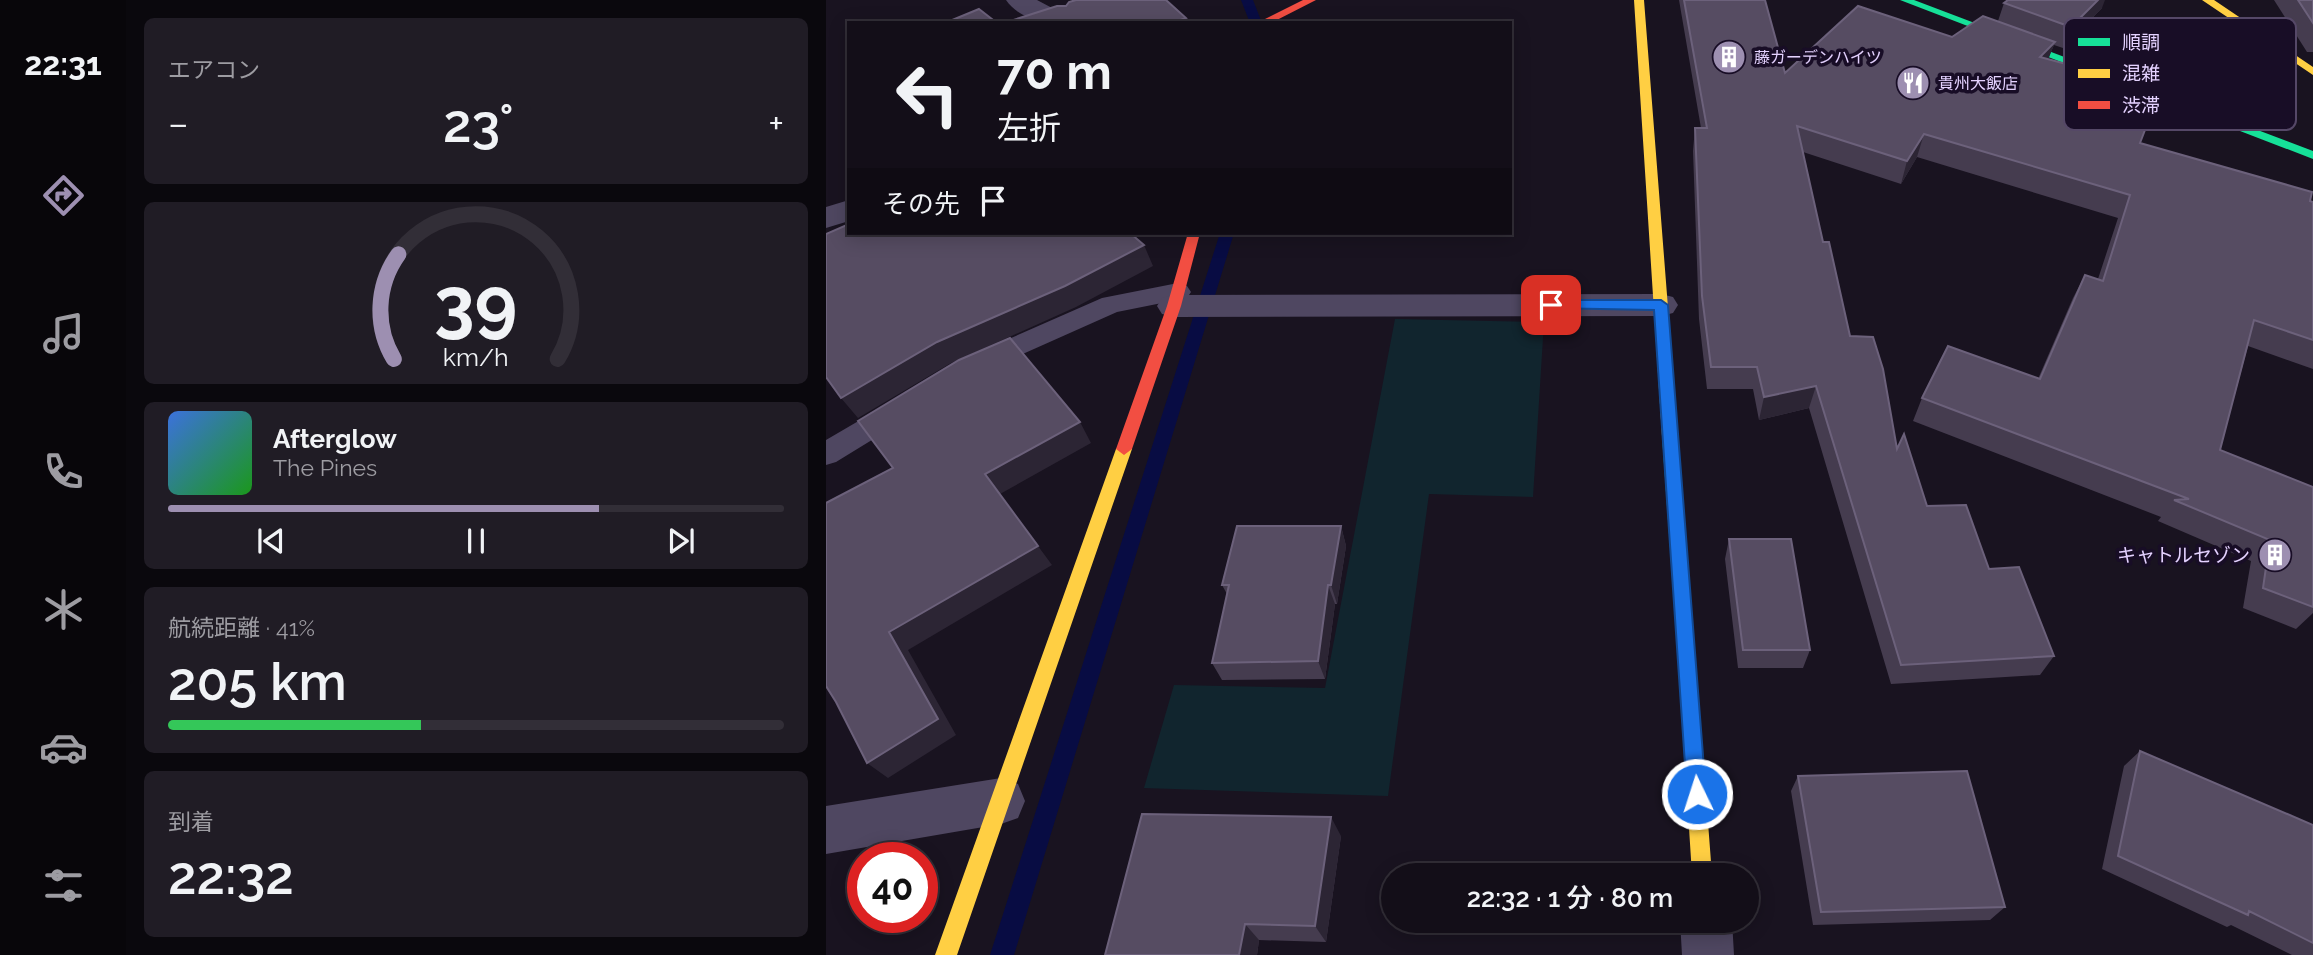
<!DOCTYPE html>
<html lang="ja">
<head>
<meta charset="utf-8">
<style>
  :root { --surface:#130e18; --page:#201c25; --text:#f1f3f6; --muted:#9d9ca2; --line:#322e37; --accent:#9d8fb1 }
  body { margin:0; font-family:Raleway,"Noto Sans JP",sans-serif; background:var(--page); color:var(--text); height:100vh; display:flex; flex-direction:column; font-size:26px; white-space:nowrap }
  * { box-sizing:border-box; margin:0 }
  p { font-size:23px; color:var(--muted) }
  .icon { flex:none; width:38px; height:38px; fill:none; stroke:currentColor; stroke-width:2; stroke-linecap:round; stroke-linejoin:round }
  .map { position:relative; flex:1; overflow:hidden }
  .sheet { display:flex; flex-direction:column; gap:18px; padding:18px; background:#0a080d; width:700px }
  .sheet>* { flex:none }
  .banner { position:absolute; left:21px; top:21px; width:665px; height:214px; border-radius:0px; box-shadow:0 4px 18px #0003,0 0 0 2px var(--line); background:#130e18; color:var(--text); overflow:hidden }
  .speed { position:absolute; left:21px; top:842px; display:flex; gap:14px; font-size:35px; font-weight:700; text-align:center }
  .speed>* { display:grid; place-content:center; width:91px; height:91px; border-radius:50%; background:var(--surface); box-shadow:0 4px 18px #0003,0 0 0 2px var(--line); line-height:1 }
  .speed .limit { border:10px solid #d22; background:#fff; color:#111 }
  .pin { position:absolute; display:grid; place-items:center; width:60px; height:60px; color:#fff; margin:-30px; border-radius:14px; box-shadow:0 4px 10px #0006 }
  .me { position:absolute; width:77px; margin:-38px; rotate:356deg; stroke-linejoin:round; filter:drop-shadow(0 0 5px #0008) }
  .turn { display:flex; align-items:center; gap:24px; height:147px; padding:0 35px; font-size:32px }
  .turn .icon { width:91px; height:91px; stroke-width:2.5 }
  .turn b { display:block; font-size:49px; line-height:60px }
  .then { display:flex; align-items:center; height:66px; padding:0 35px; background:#0003; gap:14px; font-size:26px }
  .big { font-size:52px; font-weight:600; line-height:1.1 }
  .sheet .tile { flex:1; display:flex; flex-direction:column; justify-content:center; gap:10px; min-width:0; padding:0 24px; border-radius:10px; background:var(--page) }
  .sheet .dial { align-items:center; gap:0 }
  .dial svg { height:182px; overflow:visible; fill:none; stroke:var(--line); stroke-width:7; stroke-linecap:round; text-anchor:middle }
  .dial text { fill:var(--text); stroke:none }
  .song { display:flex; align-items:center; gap:21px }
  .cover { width:84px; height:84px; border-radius:10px; background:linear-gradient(135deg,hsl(220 70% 55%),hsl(120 70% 35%)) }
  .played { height:7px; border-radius:4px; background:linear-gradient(90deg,var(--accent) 70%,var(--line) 70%) }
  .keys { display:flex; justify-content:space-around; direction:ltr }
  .heat { display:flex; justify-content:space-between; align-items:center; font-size:38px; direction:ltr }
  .charge { height:10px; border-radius:5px; background:linear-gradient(90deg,#34c759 41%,var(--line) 0) }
  .trip { position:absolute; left:555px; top:863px; width:378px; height:70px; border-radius:35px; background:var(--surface); box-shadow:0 4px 18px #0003,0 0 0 2px var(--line); font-weight:600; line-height:70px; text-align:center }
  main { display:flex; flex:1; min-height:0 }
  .menu { display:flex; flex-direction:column; width:126px; justify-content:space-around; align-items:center; background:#08060a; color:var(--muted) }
  .menu .icon { width:49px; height:49px }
  .menu .active { color:var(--accent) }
  .menu b { font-size:32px; color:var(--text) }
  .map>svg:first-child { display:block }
  .green { fill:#11252e }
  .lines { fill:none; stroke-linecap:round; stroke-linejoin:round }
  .stream { fill:#080c43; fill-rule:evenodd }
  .lane { fill:#4f4761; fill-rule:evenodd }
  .street { fill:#4f4761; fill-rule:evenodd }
  .fast { fill:#16e098; fill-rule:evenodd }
  .slow { fill:#ffcf43; fill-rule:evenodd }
  .jam { fill:#f24e42; fill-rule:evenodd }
  .wall { fill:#453c4f }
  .shaded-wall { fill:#2c2534 }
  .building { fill:#564c62; stroke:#6c617b; stroke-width:2 }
  .route { fill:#1a73e8; stroke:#114b97; stroke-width:2 }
  .labels { text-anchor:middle; stroke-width:7; stroke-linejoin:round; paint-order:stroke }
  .far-poi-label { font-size:16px; fill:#e4d2ff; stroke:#180d26; text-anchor:start }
  .poi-label { font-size:19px; fill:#e4d2ff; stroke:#180d26; text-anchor:end }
  .key { fill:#180d26; stroke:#554867; stroke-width:2 }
  .key-label { font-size:19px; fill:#e4d2ff }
</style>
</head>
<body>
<main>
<nav class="menu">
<b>22:31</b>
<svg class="icon active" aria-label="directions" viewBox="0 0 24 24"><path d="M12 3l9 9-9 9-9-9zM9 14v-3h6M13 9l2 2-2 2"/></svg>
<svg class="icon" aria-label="music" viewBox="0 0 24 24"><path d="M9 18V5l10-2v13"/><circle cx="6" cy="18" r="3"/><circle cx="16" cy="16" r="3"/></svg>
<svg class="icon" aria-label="phone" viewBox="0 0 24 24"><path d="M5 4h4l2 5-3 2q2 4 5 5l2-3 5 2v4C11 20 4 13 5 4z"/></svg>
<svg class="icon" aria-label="climate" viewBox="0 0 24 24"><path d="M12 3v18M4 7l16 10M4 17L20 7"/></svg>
<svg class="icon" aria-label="car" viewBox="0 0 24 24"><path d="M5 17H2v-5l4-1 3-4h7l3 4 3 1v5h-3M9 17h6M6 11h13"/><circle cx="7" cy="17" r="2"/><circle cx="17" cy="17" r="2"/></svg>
<svg class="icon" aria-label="filters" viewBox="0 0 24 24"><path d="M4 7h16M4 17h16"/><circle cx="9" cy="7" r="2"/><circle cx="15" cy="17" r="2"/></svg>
</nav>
<section class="sheet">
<div class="tile"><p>エアコン</p>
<div class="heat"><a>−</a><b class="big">23°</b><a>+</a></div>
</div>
<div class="tile dial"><svg viewBox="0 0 100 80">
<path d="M14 69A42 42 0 1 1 86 69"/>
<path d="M14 69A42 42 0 0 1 16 23" stroke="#9d8fb1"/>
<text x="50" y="56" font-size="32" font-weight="700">39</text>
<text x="50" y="72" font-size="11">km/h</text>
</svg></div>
<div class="tile">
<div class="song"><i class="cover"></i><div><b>Afterglow</b><p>The Pines</p></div></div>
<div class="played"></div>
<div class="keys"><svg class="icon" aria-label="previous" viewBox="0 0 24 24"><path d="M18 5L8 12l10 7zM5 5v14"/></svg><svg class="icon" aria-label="pause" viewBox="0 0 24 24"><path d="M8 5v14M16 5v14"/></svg><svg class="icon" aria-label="next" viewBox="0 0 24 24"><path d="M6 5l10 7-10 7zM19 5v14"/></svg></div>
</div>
<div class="tile"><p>航続距離 · 41%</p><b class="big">205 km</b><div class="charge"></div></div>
<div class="tile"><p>到着</p><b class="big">22:32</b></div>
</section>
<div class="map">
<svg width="1487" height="955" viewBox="0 0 1487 955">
  <rect width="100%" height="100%" fill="#191320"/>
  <!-- green -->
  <path class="green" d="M569,319l149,3 -11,175 -104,-3 -41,302 -244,-8 30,-103 151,3z"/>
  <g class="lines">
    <!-- stream -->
    <path class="stream" d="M415,0h12l9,23h-12z
      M394,233h14l-220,722h-24z"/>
    <!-- lane -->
    <path class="lane" d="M352,283l9,3 4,6 -4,6 -70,14 -137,61 -10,-3 -4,-7 4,-7 132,-58z
      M75,398l10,4 4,7 -4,7 -75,46 -10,3v-25l65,-38z"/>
    <!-- street -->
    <path class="street" d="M180,0h31l34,18 3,5c-23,0 -53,-1 -68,-23z
      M23,200v21l-23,7v-21z
      M835,294l12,3 5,8 -5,8 -12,3 -487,1 -12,-3 -5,-8 5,-8 12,-3z
      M175,778l17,6 7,17 -7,17 -17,6 -175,30v-48z
      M854,920h52l2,35h-52z"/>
    <!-- fast -->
    <path class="fast" d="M1074,0h14l399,151v8z
      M844,430l8,6 22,281 -2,6 -7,3 -7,-3 -2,-6 -20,-281z"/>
    <!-- slow -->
    <path class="slow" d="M808,0h10l34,436 -8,6 -8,-6z
      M1376,0h12l99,67v8z
      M298,443l8,6 -175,506h-22l181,-506z
      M865,708l7,3 2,6 12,158h-20l-10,-158 2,-6z"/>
    <!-- jam -->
    <path class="jam" d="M477,0h13l-45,23h-14z
      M362,233h12l-19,73 -49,143 -8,6 -8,-6 51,-143z"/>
  </g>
  <!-- wall -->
  <path class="wall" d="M853,0h86l20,73 167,-36 46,-16 6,-18 98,5 -39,40 -9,-3 -6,14 41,18 51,66 173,59v167l-65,-23 -28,104 93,37v126l-17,16 -53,-21 8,-47 -93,-40 3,-4 -248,-96 9,-23 116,-19 35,-81 12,-23 13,4 20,-61 -201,-61 -16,27 -98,-32 20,90 27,94 47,113 30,57 62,63 65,87 -14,19 -149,9 -82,-276 -50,12 -6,-31h-46l-8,-70 -6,-168 2,-23h6z
    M1448,0h39v52h-6z
    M515,526l5,20 -9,58h-2l-10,75 -103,1 -10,-17 15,-69 -5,-9z
    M903,539l81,111 -7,18h-65l-13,-109z
    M1314,751l173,74v130h-21l-61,-30 -4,2 -125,-58 22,-103z
    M972,776l207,131 -15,13 -177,5 -22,-134z
    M515,836l-15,106 -67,-2 -2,15h-152z"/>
  <!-- shaded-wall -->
  <path class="shaded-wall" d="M1272,0h7l-3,8 -39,40 8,-21z
    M360,18l1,5h-15z
    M1229,42l-9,23 -6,-8z
    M1098,134l-7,23 -16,27 6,-23z
    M318,245l9,21 -77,41 -125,56 -93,55 -17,-20 96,-56z
    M990,386l-7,22 -50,12 5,-23z
    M254,422l11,21 -91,51 -15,-20z
    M515,526l5,20 -9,58 -6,-19z
    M212,546l14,19 -144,85 48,85 -68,43 -21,-15 22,-131z
    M502,585l7,19 -10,75 -7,-18z
    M505,817l10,19 -15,106 -11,-16z
    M419,924l14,16 -2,15h-18z"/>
  <!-- building -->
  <path class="building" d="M250,0h90l20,18 -14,5h-168l53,-17h9l3,-4z
    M858,0h81l20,73 73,-67 94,31 31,-21 72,26 -15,15 52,14 -3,6 69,19 -18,47 172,49 -2,9 3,1v138l-59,-20 -34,130 93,37v120l-50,-19 7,-48 -96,-40 15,-1 -267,-101 26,-52 92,33 45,-104 18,6 27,-86 -206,-61 -17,27 -110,-35 26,116h6l21,94 23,1 10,32 14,80 7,-15 23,72 39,-1 23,64 30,-2 35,89 -153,9 -85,-279 -52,11 -7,-30h-46l-9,-71 -7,-168h12z
    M1182,0h90l-27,27 -67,-24z
    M1472,0h15v23z
    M153,9l18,14h-52z
    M23,224v9h281l14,12 -79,41 -128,56 -96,56 -15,-21v-143z
    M184,338l70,84 -95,52 53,72 -149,86 49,87 -71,44 -31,-61 -10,-16v-183l67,-35 -35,-47 101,-61z
    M411,526h104l-10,59h-3l-10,76 -106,2 17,-78h-7z
    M903,539h62l19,111h-67z
    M1314,751l173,74v118l-64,-32 -1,4 -130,-59z
    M1141,771l38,136 -184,5 -23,-136z
    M316,814l189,3 -16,109 -70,-2 -6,31h-134z"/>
  <!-- route -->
  <path class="route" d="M725,300h110l7,5 38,489 -2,6 -7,3 -7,-3 -3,-6 -33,-484 -108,-2v-6z"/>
  <!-- icons -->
  <defs>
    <symbol id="building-disc" viewBox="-11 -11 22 22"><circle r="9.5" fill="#9d8fb1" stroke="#180d26"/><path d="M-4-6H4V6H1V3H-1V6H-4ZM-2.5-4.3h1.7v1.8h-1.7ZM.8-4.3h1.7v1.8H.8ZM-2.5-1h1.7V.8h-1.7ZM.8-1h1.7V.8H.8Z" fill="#fff"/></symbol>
    <symbol id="restaurant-disc" viewBox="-11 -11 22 22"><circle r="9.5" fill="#9d8fb1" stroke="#180d26"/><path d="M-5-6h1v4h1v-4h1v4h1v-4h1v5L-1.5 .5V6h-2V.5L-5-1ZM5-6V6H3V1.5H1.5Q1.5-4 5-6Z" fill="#fff"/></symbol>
  </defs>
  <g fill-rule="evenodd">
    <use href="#building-disc" x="884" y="38" width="38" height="38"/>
    <use href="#restaurant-disc" x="1068" y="64" width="38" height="38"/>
    <use href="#building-disc" x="1430" y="536" width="38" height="38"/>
  </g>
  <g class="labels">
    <!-- far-poi labels -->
    <g class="far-poi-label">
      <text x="928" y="63">藤ガーデンハイツ</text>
      <text x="1112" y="89">貴州大飯店</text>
    </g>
    <!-- poi labels -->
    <g class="poi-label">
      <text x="1424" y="562">キャトルセゾン</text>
    </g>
  </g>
  <!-- legend -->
  <rect x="1238" y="18" width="232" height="112" rx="10" class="key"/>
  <rect x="1252" y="38" width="32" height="8" fill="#16e098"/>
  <rect x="1252" y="69" width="32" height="9" fill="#ffcf43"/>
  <rect x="1252" y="101" width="32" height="8" fill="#f24e42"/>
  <g class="key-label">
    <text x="1296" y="49">順調</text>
    <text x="1296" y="80">混雑</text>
    <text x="1296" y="112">渋滞</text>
  </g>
</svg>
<div class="speed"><div class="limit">40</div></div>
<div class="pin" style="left:725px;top:305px;background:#d93025"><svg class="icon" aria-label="arrive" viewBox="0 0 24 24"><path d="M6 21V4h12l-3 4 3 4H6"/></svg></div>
<svg class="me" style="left:871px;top:794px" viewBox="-20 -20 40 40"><circle r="17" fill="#1a73e8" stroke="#fff" stroke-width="3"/><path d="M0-11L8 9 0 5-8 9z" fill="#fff"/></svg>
<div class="trip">22:32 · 1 分 · 80 m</div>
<div class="banner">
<div class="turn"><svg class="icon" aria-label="left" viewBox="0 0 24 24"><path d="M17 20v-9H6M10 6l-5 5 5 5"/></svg><div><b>70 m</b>左折</div></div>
<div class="then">その先<svg class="icon" aria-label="arrive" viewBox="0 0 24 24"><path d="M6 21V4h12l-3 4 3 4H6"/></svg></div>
</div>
</div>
</main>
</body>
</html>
